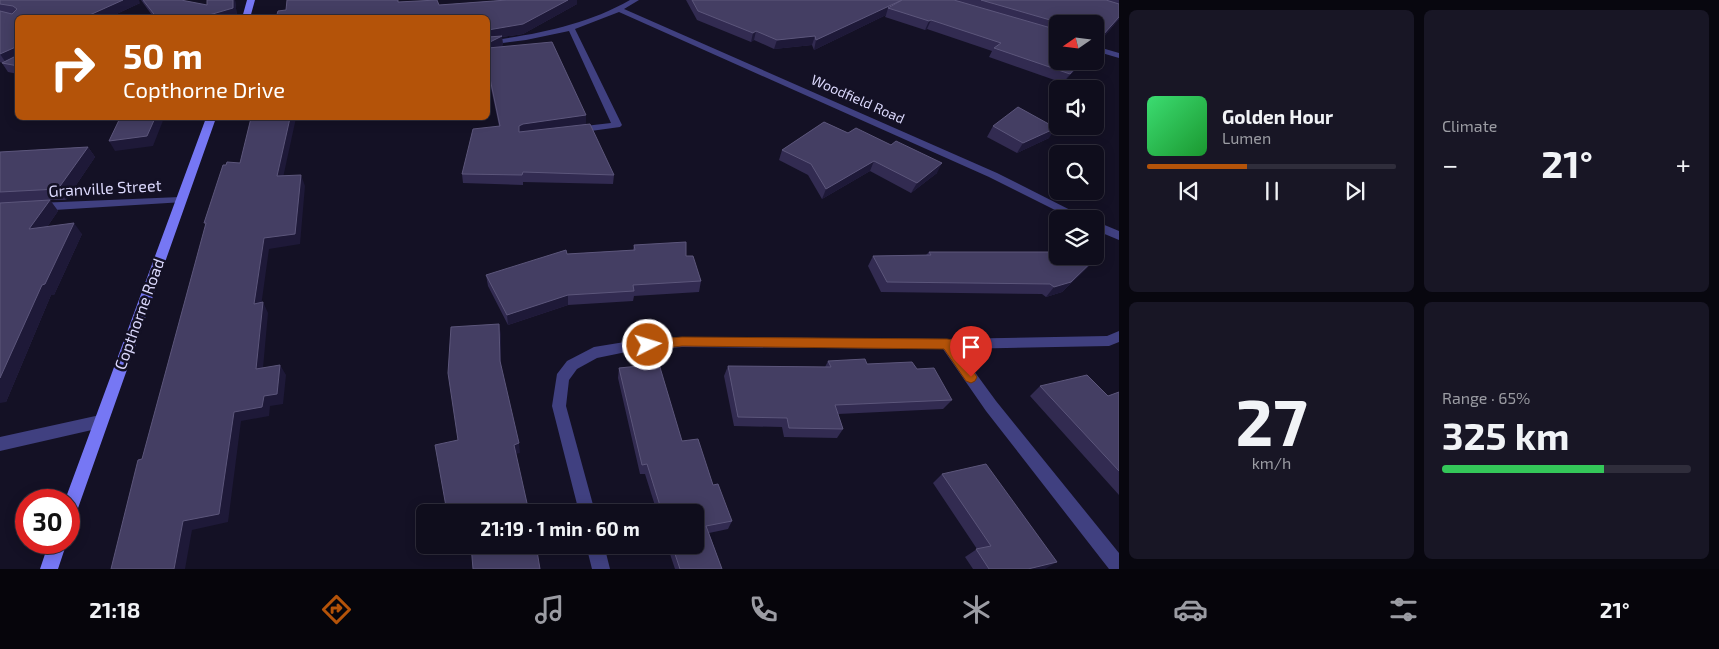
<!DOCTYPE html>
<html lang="en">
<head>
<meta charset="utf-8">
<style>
  :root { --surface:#0f0d1c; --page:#181625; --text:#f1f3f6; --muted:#9b9ca3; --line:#2f2d3b; --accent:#b45309 }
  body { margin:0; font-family:"Exo 2",sans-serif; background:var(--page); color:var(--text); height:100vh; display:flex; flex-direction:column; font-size:19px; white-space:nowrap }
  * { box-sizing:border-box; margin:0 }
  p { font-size:16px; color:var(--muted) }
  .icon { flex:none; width:28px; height:28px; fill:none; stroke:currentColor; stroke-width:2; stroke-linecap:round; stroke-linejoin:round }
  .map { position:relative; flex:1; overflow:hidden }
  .drawer { display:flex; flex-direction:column; gap:10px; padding:10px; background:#08070f; width:600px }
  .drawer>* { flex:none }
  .hud { position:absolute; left:15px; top:15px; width:475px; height:105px; border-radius:8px; box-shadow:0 2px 12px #0003,0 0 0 1px var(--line); background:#b45309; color:#fff; overflow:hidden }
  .needle { width:32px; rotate:256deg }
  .fabs { position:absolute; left:1049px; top:15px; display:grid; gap:10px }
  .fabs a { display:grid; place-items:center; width:55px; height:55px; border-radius:8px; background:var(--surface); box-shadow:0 2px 12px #0003,0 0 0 1px var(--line); font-size:25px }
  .speed { position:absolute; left:15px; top:489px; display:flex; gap:10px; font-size:25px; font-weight:700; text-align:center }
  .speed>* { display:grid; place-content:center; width:65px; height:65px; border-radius:50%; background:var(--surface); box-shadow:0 2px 12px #0003,0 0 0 1px var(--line); line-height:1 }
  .speed .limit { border:8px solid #d22; background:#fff; color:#111 }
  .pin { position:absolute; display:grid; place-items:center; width:42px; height:42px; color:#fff; margin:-51px -21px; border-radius:50% 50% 50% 0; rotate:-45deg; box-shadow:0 0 5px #0007 }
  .pin .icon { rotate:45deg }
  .me { position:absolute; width:55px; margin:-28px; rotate:85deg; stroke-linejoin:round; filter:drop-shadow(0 0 4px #0008) }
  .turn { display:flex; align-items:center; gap:18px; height:105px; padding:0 25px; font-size:22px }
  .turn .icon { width:65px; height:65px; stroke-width:2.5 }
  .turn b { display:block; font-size:35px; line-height:42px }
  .big { font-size:38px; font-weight:700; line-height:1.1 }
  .drawer .tile { flex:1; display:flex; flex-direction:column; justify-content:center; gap:8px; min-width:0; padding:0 18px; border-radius:8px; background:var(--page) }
  .drawer .dial { align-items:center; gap:0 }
  .dial b { font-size:65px; line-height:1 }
  .song { display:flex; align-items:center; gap:15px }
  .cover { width:60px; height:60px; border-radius:8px; background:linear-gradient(135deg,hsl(140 70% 55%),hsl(130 70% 35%)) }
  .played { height:5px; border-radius:2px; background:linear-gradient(90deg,var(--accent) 40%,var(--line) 40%) }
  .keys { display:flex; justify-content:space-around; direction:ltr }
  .heat { display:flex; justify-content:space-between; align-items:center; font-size:28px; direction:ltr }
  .charge { height:8px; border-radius:4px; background:linear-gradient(90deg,#34c759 65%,var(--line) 0) }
  .drawer .tiles { flex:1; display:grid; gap:10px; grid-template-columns:repeat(2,1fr) }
  .trip { position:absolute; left:416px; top:504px; width:288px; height:50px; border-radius:8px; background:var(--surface); box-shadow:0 2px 12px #0003,0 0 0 1px var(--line); font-weight:700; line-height:50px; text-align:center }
  .menu { display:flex; height:80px; justify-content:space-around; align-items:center; background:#06050b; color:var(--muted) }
  .menu .icon { width:35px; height:35px }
  .menu .active { color:var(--accent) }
  .menu b { font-size:22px; color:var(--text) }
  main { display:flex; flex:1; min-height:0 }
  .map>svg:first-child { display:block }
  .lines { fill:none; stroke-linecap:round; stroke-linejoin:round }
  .minor { fill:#404080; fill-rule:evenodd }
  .secondary { fill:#7677f4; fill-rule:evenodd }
  .wall { fill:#322b51 }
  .shaded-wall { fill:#1e1938 }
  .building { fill:#443e63; stroke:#5c567b }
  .route { fill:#b45309; stroke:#753606 }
  .labels { text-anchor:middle; stroke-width:5; stroke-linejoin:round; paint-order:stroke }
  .far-street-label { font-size:14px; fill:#dbd8fc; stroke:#141125 }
  .street-label { font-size:16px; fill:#dbd8fc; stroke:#141125 }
</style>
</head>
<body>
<main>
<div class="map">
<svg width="1119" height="569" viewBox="0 0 1119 569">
  <rect width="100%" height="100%" fill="#141125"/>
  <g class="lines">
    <!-- minor -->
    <path class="minor" d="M630,0h9l-15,9 373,164 91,46h-15l-84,-42 -370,-165 -44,17 47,96 -2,2 -44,6 -5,-3 5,-3 35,-4 -42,-92 -43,9 -38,5v-4c50,-7 98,-16 142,-41z
      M1095,46l24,7v5l-24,-7z
      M180,197l5,3 -1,2 -146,9 -6,-4 6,-4z
      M1095,221l24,10v9l-24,-10z
      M1119,331v11l-10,4 -151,3 38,52 123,152v16h-10l-123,-158 -43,-62 -261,-2 -51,4 -34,7 -20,11 -8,11 -3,26 29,106h-16l-27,-106 5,-32 10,-13 27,-14 37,-6 51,-4 265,2 160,-3z
      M100,415l5,2 3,5 -3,5 -105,24v-14z
      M586,545h18l6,24h-18z"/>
    <!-- secondary -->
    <path class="secondary" d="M247,0h8l-5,18h-8z
      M206,118h10l-139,393 -2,6 -6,2v-19h-4z
      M49,542h18l-9,27h-18z"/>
  </g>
  <!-- wall -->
  <path class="wall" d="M0,0l140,3 -32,15h-90v56l-10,-2 -6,-9 -2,-1z
    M141,0l66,5v-5h28l2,17 -83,1z
    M507,0h70v4l-54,30 -21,3 1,8 -4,2 87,68v9l28,51 -1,9 -90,-2v3l-60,-2 -1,-9 37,-48 -11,-52v-56l-90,-16 41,3z
    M686,0h433v19l-22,26h-1l-1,-21h-37v37h25l-20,22 -74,-26 3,-6 -65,-22 -2,1 -40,-13 1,-2 -72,35 -2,-5 -38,4 -20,-9 -3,2 -54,-22z
    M824,122l113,51 -26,20 -41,-22 -48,28 -14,-24 -29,-15 3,-10z
    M993,126l56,12 -32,15 -30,-16z
    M88,147l7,10 -29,43h-16l8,11 -11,16 35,7 -28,61h-3l-45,107 -6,-199v-51z
    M634,245l52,11 15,25 -2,11 -65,4 -1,5 -65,4 -60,20 -20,-39 -2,-11 81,-21 66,-4z
    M929,252l164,10 -31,30 -16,5 -4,-3 -161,-2 -13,-26 5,-10 53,-1z
    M828,361l39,3 50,5 35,31 -9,9 -105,5 5,15 -6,9 -53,-1 -2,-10 -48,-1 -10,-50 4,-10 97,1z
    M619,368l63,73 31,44 19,36 -4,8 -19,4 13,36h-47l-8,-24h28v-33h-38l-12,-38h-5l-22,-96z
    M1040,386l68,10 11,-4v103l-89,-99z
    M942,474l103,95h-72l-8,-12 12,-8 -44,-66z"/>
  <!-- shaded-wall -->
  <path class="shaded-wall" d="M123,0h16l1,3 -32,15h-25z
    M233,0h2l2,17 -38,1z
    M568,0h9v4l-54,30 -21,3 1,8 -15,8v-23z
    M902,0l-14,8 -2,7 -72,35 2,-10z
    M1119,17v2l-22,26 6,-10z
    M931,20l-4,9 -2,1 4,-9z
    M756,31l-2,9 -3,2 2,-9z
    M815,36l-3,9 -38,4 3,-9z
    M18,46v12l-12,5 -6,-9z
    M1081,61h2l-20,22 7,-9z
    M586,115v10l-67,10v-9l4,-2z
    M155,118h9l-11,28 -38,5 -6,-10z
    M290,118h6l-15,69 -4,-11z
    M1056,128l-7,10 -32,15 6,-10z
    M88,147l7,10 -29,43 -8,-11z
    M874,161l-4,10 -48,28 4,-10z
    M942,163l-5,10 -26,20 6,-10z
    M301,175l4,11 -5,58 -31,5 -9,65 -6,-10 10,-66z
    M50,200l8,11 -20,29 -9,-11z
    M74,223l8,11 -28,61h-3l-45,107 -6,1v-25l42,-93z
    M1102,252l-9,10 -31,30 -16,5 8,-10z
    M568,295v10l-60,20 -1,-10z
    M263,302l5,11 -6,66 -6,-10z
    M499,324l2,10v37l-1,-10z
    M280,365l6,10 -3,29 -13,2 -1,10 -28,5 -13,101 -36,8 -7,39h-11l9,-48 51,-109 30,-16z
    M519,443l1,10 -5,1 -1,-9z
    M1057,562l-12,7h-17z"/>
  <!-- building -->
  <path class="building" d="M0,0h123l-40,18h-65v28l-18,8v-43l12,3 5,-5 -4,-3 -13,-2z
    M143,0h38l26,5v-5h26v8l-34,10h-42z
    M287,0h111v2l39,-2 2,5 68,-5h61l-45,24 -35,6v-12h-212l2,-7 8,-1z
    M692,0h262l104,30v31h23l-11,13 -76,-26 7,-5 -70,-23 -2,1 -41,-13 14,-8 -86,40 -1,-4 -38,4 -21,-9 -3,2 -55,-22z
    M981,0h125l13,4v13l-16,18h-3l-1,5 -4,5v-21h-31z
    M502,36l-14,7v-6z
    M552,42l34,73 -63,9 -4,2v6l71,-8 24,51 -91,-3 -1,3 -60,-1 11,-45 27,-3 -12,-57v-21z
    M18,55v11l-16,-3z
    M1018,107l38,21 -33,15 -30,-17z
    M120,118h35l-8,18 -38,5z
    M251,118h39l-13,58 24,-1 -6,59 -31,4 -10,66 9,-2 -7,67 24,-4 -3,29 -13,2 -2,11 -28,5 -15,102 -36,7 -9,48h-63l27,-109 4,-1 64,-236h-2l19,-58h3l1,-3 13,1z
    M824,122l24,11 8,-5 35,17 5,-4 46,22 -25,20 -43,-22 -48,28 -15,-25 -29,-14z
    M88,147l-30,42 -58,3v-40z
    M50,200l-21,29 45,-6 -29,61 -3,1 -42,93v-175z
    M686,242v14h7l8,25 -68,4 1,6 -66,4 -61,20 -21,-40 80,-25 1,4 68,-4 -1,-5z
    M929,252h129v4h37v-4h7l-31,30 -17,5 -4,-3 -163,-2 -14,-26 58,-1z
    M499,324l1,37 19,82 -5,2 15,67h-82l-12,-67 23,-5 -10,-67 3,-46z
    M865,359l2,5 45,-2 5,7 17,-1 18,32 -117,5 8,24 -54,-1 -2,-10 -49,-1 -10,-51 103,1 -3,-6z
    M659,364l23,77 16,-2 15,46 5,-1 14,37 -26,5 16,43h-42l-8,-24h23v-33h-33l-15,-48 -5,1 -23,-97z
    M1087,375l21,21 11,-4v79l-79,-85z
    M986,464l71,98 -29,7h-39l-13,-20 15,-3 -49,-72z
    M471,545h65l4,24h-67z"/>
  <!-- route -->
  <path class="route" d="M682,337l265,2 5,1 25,37 -2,4 -4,2 -5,-2 -22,-32 -262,-3 -34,4 -5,-2 -2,-3 2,-4 5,-1z"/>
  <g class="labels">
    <!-- far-street labels -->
    <g class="far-street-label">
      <text transform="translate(858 99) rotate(24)" y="5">Woodfield Road</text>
    </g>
    <!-- street labels -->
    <g class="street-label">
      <text transform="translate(105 188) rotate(-3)" y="6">Granville Street</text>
      <text transform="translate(139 314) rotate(-70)" y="6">Copthorne Road</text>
    </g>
  </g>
</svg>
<div class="fabs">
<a><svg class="needle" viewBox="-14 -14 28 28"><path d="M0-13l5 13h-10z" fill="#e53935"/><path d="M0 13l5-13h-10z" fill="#9b9ca3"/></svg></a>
<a><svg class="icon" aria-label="sound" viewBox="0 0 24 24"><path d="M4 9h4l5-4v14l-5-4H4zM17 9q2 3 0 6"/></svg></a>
<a><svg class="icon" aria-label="search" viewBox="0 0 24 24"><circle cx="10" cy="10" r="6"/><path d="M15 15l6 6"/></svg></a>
<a><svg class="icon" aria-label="layers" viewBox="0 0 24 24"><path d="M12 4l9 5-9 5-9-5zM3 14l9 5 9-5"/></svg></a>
</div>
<div class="speed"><div class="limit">30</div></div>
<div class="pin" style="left:971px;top:377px;background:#d93025"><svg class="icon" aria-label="arrive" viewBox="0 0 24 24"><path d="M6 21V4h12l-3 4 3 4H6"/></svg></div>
<svg class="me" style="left:648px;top:345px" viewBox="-20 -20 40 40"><circle r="17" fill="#b45309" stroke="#fff" stroke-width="3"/><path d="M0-11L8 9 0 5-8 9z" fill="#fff"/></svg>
<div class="trip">21:19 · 1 min · 60 m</div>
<div class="hud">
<div class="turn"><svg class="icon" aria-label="right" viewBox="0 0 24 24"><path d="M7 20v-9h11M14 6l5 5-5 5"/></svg><div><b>50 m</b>Copthorne Drive</div></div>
</div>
</div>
<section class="drawer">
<div class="tiles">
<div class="tile">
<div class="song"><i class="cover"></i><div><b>Golden Hour</b><p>Lumen</p></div></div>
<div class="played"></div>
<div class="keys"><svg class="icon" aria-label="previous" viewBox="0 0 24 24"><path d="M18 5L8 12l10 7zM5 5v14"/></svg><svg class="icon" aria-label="pause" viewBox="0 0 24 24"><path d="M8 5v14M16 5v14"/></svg><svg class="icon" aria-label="next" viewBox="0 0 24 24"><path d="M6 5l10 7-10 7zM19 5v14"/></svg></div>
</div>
<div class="tile"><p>Climate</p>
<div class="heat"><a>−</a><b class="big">21°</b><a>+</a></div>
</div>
<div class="tile dial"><b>27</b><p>km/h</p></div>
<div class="tile"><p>Range · 65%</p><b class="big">325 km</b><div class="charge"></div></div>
</div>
</section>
</main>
<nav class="menu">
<b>21:18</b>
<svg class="icon active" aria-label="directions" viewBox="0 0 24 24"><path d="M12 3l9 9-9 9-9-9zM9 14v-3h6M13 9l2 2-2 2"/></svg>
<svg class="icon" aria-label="music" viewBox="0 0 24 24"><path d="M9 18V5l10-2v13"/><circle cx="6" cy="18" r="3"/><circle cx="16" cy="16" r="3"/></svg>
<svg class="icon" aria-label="phone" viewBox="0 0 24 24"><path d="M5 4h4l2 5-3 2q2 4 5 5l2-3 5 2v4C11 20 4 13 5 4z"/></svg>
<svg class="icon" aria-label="climate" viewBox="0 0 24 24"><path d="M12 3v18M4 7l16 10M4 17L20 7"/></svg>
<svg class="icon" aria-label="car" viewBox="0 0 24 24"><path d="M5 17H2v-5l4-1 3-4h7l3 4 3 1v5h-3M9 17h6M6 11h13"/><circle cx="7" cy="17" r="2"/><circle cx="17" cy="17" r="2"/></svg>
<svg class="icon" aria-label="filters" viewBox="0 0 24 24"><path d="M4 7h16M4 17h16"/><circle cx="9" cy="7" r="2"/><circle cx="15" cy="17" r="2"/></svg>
<b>21°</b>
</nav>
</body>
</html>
